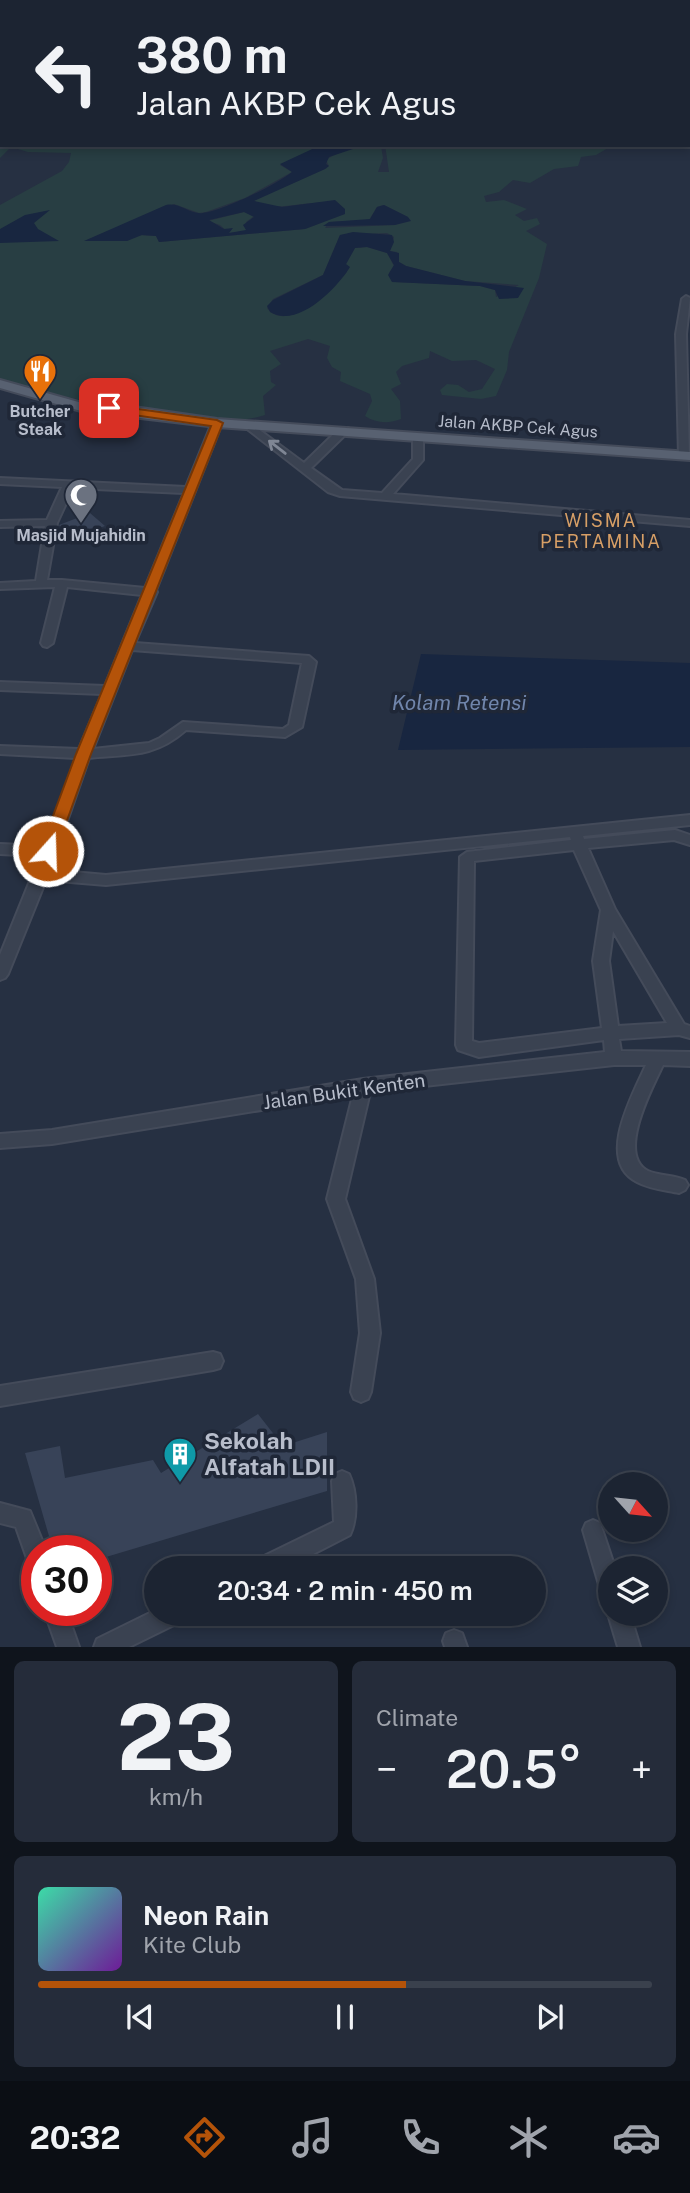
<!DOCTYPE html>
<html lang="en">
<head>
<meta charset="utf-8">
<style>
  :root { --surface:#1c2432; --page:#252c3a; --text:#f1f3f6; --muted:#a0a4ac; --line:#3a414d; --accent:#b45309 }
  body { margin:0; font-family:"Public Sans",sans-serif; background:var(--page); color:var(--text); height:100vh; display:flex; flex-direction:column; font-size:26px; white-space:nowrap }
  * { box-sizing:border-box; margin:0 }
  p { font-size:23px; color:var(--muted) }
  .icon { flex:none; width:38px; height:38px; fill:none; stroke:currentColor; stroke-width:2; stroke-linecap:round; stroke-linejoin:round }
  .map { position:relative; height:1647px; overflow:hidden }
  .side { display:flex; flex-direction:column; gap:14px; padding:14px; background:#0f141c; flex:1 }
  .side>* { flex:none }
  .guide { position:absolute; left:0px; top:0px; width:691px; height:147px; box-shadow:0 4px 10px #0003,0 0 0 2px var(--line); background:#1c2432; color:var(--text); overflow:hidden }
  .needle { width:46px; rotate:117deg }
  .buttons { position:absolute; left:598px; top:1472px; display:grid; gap:14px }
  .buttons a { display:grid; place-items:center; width:70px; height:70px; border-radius:50%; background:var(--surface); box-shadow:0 4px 10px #0003,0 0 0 2px var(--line); font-size:35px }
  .speed { position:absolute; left:21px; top:1535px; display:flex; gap:14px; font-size:35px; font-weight:700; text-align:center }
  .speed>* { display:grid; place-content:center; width:91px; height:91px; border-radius:50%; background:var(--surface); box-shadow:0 4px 10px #0003,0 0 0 2px var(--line); line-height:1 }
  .speed .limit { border:10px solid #d22; background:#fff; color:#111 }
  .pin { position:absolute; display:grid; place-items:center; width:60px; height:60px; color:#fff; margin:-30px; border-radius:14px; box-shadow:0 4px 10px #0006 }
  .me { position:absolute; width:77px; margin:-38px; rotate:20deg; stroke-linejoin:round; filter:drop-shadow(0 0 5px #0008) }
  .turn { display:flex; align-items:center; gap:24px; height:147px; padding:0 21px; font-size:32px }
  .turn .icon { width:91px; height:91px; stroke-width:2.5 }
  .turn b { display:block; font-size:49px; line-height:60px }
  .big { font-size:52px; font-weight:600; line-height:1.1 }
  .side .card { flex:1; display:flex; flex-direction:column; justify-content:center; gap:10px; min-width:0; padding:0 24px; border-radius:10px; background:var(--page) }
  .side .dial { align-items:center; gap:0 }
  .dial b { font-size:91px; line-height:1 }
  .song { display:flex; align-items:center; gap:21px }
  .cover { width:84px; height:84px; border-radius:10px; background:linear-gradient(135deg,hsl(160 70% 55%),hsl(280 70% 35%)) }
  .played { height:7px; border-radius:4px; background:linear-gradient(90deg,var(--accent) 60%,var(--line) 60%) }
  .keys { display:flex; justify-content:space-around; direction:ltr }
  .heat { display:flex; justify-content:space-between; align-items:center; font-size:38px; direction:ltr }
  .side .tiles { flex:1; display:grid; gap:14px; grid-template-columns:1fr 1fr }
  .card:last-child { grid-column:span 2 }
  .trip { position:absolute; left:144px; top:1556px; width:402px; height:70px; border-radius:35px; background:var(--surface); box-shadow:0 4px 10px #0003,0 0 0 2px var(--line); font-weight:600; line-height:70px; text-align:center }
  .tabs { display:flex; height:112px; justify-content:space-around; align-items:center; background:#0b0e14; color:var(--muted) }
  .tabs .icon { width:49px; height:49px }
  .tabs .selected { color:var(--accent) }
  .tabs b { font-size:32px; color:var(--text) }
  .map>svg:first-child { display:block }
  .green { fill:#283e43; fill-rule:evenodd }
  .water { fill:#182640; fill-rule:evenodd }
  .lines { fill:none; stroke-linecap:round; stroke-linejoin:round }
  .stream { stroke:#182640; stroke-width:3.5 }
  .building { fill:#384358 }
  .minor-casing { stroke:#444b5a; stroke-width:4 }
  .major-casing { stroke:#444b5a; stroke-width:4 }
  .minor { fill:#3a4251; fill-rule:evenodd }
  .major { fill:#586171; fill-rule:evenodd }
  .oneway { stroke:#7f8694 }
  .route { fill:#b45309; stroke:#753606; stroke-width:2 }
  .labels { text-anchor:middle; stroke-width:7; stroke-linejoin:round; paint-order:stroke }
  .far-poi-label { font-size:16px; font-weight:bold; fill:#b7bdcb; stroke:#1f2737 }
  .far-street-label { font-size:16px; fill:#b7bdcb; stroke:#1f2737 }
  .far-neighbourhood-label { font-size:18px; letter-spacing:2px; fill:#d79f66; stroke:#1f2737 }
  .street-label { font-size:19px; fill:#b7bdcb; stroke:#1f2737 }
  .water-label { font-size:21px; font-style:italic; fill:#7085ab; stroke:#1f2737 }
  .near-poi-label { font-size:23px; font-weight:bold; fill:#b7bdcb; stroke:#1f2737; text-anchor:start }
</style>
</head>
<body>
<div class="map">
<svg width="690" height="1647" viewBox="0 0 690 1647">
  <rect width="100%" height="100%" fill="#263042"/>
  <!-- green -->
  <path class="green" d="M22,0h243l9,2h-256z
    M0,95l2,50h319l-41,20 12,7 -47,26 -39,14 -7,1 -25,-9 -89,37h42l11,-6 18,1 3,6 146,-13 39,-15c-2,-28 -71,5 -90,-14l71,-31 4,-3 -3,-6c17,-11 35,-16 55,-14l2,12 -5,14h11l-4,-27 223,3 -12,7 -15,2 -3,9 -24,3 -24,14 -17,-3 -14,12 -15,4 2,6 18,-2 23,9 -12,6 9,6 13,-3 3,6 -14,7 21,13 -8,34 -30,74 -2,18 -11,26 -15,3 -39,-4 -2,-5 7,-6 11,1 11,7 13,-3 13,-20 -19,-9 -24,1 -22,-10 -1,7 -27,8 -6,6 5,12 -10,5 9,12 1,18c-12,5 -26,4 -36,-3l7,-15 -2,-7 -30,-13 1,-9 -9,-5 -5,-9 3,-12 -22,-7 -38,12 11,13 -11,7 1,11 5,3 -13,11 2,19c-57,20 -206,-19 -265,-36v-174l62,-34 7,-9 2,-9 -43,-1 -17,-5 -11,11zM384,205l24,12 -13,8 -70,3 4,-6 40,-2 8,-13zM387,233l7,4 -4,14 7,1 2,10 7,4 59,15 54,4 -23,12 -1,-7 -15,-4 -84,-4 -7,-9 5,-7 -7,-13 -20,-6 -12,1 -9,16 1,8c-14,16 -59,63 -80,36l6,-9 50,-24 17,-40z
    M244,212l10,4 -8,6v9l-17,2 -9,-8 -12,-4z"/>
  <!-- water -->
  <path class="water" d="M321,145h44l-36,12 -3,7 3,2 -4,3 -71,32 28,6 53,-7 10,9v5l-40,15 -146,13 -3,-6 -14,-1 -15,6h-43l82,-36c14,-3 24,10 37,8 19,-2 73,-28 89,-41l-12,-8zM244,212l10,5 -11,8 3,5 -17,3 4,-5 -9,1 -15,-9z
    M384,205l24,12 3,4 -16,4 -72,1 6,-4 41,-3 7,-12z
    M50,210l-16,13 4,6 21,12 -59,2v-14l25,-14z
    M353,232l39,3 2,7 -4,9 9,2v9l7,4 59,15 59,7 -6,10 -19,1 -4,-9 -15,-4 -88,-4 -4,-7 6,-10 -7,-12 -20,-6 -12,1 -9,16 4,3c-13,21 -52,62 -80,45l-3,-6 6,-6 50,-25 17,-40z
    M421,654l269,9v84l-292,3z"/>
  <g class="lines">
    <!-- stream -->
    <path class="stream" d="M0,682l16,1"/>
  </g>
  <!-- building -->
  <path class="building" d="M90,513l15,13 -33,12 -13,-13z
    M258,1414l25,32 44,-14v59l-231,69v-10h-43l-28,-97 35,-7 5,32 88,-18 8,13z"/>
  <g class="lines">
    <defs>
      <path id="minor" d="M340,0h8l-10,2z
        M379,0h8l-11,2z
        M436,0h6l-7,2z
        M514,0h7l-9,2z
        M598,0l11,2h-11z
        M686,296l4,2 -4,36 3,122 -5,3 -5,-3 -3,-122 6,-35z
        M217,420l5,3 -66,167 1,2 -22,51 174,13 7,6 -14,65 -17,10 -99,-7c-32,28 -57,24 -97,28l-39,112 56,5 584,-60v10l-107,11 1,3 91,-9 15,5v10l-16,-5 -86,8 27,61 69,115 6,2v12l-11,-3 -60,4 2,12 69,1v14l-27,-1c-11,23 -47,90 -15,106 11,5 26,4 37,9l3,5 -3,5 -6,3c-14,-3 -29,-4 -42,-11 -42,-21 -4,-88 9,-117h-32l-244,27 -25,107 29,80 6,54 -9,59 -3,7 -7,3 -7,-3 -3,-7 9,-59 -4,-54 -29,-80 26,-104 -301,49 -52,4v-14l52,-4 311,-51 242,-27 -1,-12 -125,17 -21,-7 -2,-5 4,-188 7,-5 104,-12 -1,-3 -464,48 -60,-5 -38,94 -3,4 -5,2v-25l40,-99 -40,-2v-10l44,2 32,-88 -76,-4v-8l79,3 23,-55 -102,-4v-8l105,4 37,-91 -75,-8 -14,56 -6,4 -4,-1 -2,-3 14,-56 -55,2v-6l36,-2 9,-55 -45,1v-6l47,-1 15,-33 -62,-3v-6l186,9 26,-64zM73,488l111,5 -39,95 -83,-8h-15l10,-57zM132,650l170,13 -13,62 -6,4 -100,-7 -23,16 -11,5 -56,6zM574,850l27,60 -8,51 9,67 -123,15 -7,-2 2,-180zM613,931l54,92 -49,3 -9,-65z
        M250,423l54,40 36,-35h8v4l-37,36 31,22 40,3 31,-34v-23l5,-3 5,3v24l-30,34 297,26v6l-350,-30 -12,-4 -82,-64v-4z
        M213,1352l7,2 3,7 -3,7 -7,2 -213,36v-20z
        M342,1471l7,3c8,17 9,44 1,61l-64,33h-33l3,-8 78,-38 -2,-41 3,-7z
        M0,1503l30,8 16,39h-9v17l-8,-3 -13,-37 -16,-4z
        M593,1520l7,3 15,45h-4v31l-8,-3 -3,-8 -17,-58 3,-7z
        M611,1608v6h19l10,33h-22l-10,-33z
        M44,1610h22l13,37h-22z
        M156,1610v4h27l-3,8 -51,25h-35l3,-8z
        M454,1630l8,3 5,14h-22l-2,-6 3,-8z"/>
      <path id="major" d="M0,380l82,23 38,2 97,14 473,33v8l-473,-33 -136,-16 -81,-23z"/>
    </defs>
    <!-- minor casing -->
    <use href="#minor" class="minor-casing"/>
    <!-- major casing -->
    <use href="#major" class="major-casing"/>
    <!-- minor -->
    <use href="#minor" class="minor"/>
    <!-- major -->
    <use href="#major" class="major"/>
  </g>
  <!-- one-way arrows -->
  <defs><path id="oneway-shaft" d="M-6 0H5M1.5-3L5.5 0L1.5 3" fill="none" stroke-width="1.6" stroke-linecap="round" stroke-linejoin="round" transform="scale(1.75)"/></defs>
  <use class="oneway" href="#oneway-shaft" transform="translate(277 447) rotate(-142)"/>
  <!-- route -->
  <path class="route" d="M109,405l108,15 6,3 -132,331 -35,97 -8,6 -8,-6 36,-97 135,-328 -106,-15v-5z"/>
  <!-- icons -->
  <defs>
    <symbol id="restaurant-pin" viewBox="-11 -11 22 30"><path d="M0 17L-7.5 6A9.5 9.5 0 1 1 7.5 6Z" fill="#e8710a" stroke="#1f2737"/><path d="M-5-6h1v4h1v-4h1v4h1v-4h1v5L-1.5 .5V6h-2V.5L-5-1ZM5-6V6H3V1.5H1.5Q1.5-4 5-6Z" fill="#fff"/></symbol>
    <symbol id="mosque-pin" viewBox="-11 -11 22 30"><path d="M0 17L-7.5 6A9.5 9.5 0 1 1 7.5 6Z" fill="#6b7280" stroke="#1f2737"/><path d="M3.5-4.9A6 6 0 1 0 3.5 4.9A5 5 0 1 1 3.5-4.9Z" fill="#fff"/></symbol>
    <symbol id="building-pin" viewBox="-11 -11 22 30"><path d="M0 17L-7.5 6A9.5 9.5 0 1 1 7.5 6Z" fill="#0f9aa8" stroke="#1f2737"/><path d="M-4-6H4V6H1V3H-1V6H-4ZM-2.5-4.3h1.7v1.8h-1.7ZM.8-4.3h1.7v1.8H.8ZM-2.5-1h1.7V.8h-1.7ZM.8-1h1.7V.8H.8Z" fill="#fff"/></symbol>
  </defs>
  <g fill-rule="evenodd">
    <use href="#restaurant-pin" x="21" y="352" width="38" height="52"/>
    <use href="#mosque-pin" x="62" y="476" width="38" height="52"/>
    <use href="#building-pin" x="161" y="1435" width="38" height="52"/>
  </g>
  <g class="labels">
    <!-- far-poi labels -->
    <g class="far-poi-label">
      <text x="40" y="417">Butcher<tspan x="40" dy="18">Steak</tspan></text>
      <text x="81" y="541">Masjid Mujahidin</text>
    </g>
    <!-- far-street labels -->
    <g class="far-street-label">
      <text transform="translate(518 426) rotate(4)" y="6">Jalan AKBP Cek Agus</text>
    </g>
    <!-- far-neighbourhood labels -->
    <g class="far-neighbourhood-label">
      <text x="601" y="527">WISMA<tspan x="601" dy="21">PERTAMINA</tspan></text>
    </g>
    <!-- street labels -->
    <g class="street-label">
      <text transform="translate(344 1091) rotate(-8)" y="7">Jalan Bukit Kenten</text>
    </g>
    <!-- water labels -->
    <g class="water-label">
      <text x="459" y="710">Kolam Retensi</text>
    </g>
    <!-- near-poi labels -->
    <g class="near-poi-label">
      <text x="204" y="1449">Sekolah<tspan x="204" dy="26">Alfatah LDII</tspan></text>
    </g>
  </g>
</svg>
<div class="buttons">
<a><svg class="needle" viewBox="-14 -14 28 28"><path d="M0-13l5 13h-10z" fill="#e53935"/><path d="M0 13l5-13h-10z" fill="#a0a4ac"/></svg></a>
<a><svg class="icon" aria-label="layers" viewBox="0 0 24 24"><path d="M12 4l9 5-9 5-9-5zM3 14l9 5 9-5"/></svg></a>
</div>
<div class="speed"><div class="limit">30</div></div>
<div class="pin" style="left:109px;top:408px;background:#d93025"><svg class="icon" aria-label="arrive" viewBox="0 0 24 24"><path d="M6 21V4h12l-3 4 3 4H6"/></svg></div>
<svg class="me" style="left:48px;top:851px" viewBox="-20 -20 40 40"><circle r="17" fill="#b45309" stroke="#fff" stroke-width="3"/><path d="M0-11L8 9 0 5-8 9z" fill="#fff"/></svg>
<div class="trip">20:34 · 2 min · 450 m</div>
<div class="guide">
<div class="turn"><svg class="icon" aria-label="left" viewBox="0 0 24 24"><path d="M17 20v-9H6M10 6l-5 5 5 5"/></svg><div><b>380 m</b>Jalan AKBP Cek Agus</div></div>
</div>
</div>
<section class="side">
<div class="tiles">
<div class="card dial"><b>23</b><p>km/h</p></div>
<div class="card"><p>Climate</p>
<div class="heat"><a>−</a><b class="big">20.5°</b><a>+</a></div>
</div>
<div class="card">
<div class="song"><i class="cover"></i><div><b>Neon Rain</b><p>Kite Club</p></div></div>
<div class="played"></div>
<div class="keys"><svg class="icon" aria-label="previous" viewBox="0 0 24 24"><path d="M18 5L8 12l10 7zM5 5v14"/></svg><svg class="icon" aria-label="pause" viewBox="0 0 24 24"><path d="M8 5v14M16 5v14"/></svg><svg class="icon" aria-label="next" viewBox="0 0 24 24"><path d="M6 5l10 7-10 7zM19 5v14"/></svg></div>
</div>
</div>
</section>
<nav class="tabs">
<b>20:32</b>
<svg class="icon selected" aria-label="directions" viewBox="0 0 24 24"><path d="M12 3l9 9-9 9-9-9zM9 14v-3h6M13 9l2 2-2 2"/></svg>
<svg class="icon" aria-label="music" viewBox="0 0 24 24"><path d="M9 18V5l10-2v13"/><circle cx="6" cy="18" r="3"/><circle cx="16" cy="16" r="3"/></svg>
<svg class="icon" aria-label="phone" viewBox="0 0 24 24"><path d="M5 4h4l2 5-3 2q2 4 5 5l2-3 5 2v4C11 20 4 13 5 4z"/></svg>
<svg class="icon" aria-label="climate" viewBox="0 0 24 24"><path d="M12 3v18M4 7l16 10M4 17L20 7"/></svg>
<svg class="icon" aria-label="car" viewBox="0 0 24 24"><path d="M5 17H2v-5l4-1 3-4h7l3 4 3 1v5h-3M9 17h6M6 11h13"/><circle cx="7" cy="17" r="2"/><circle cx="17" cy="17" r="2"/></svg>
</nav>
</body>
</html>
